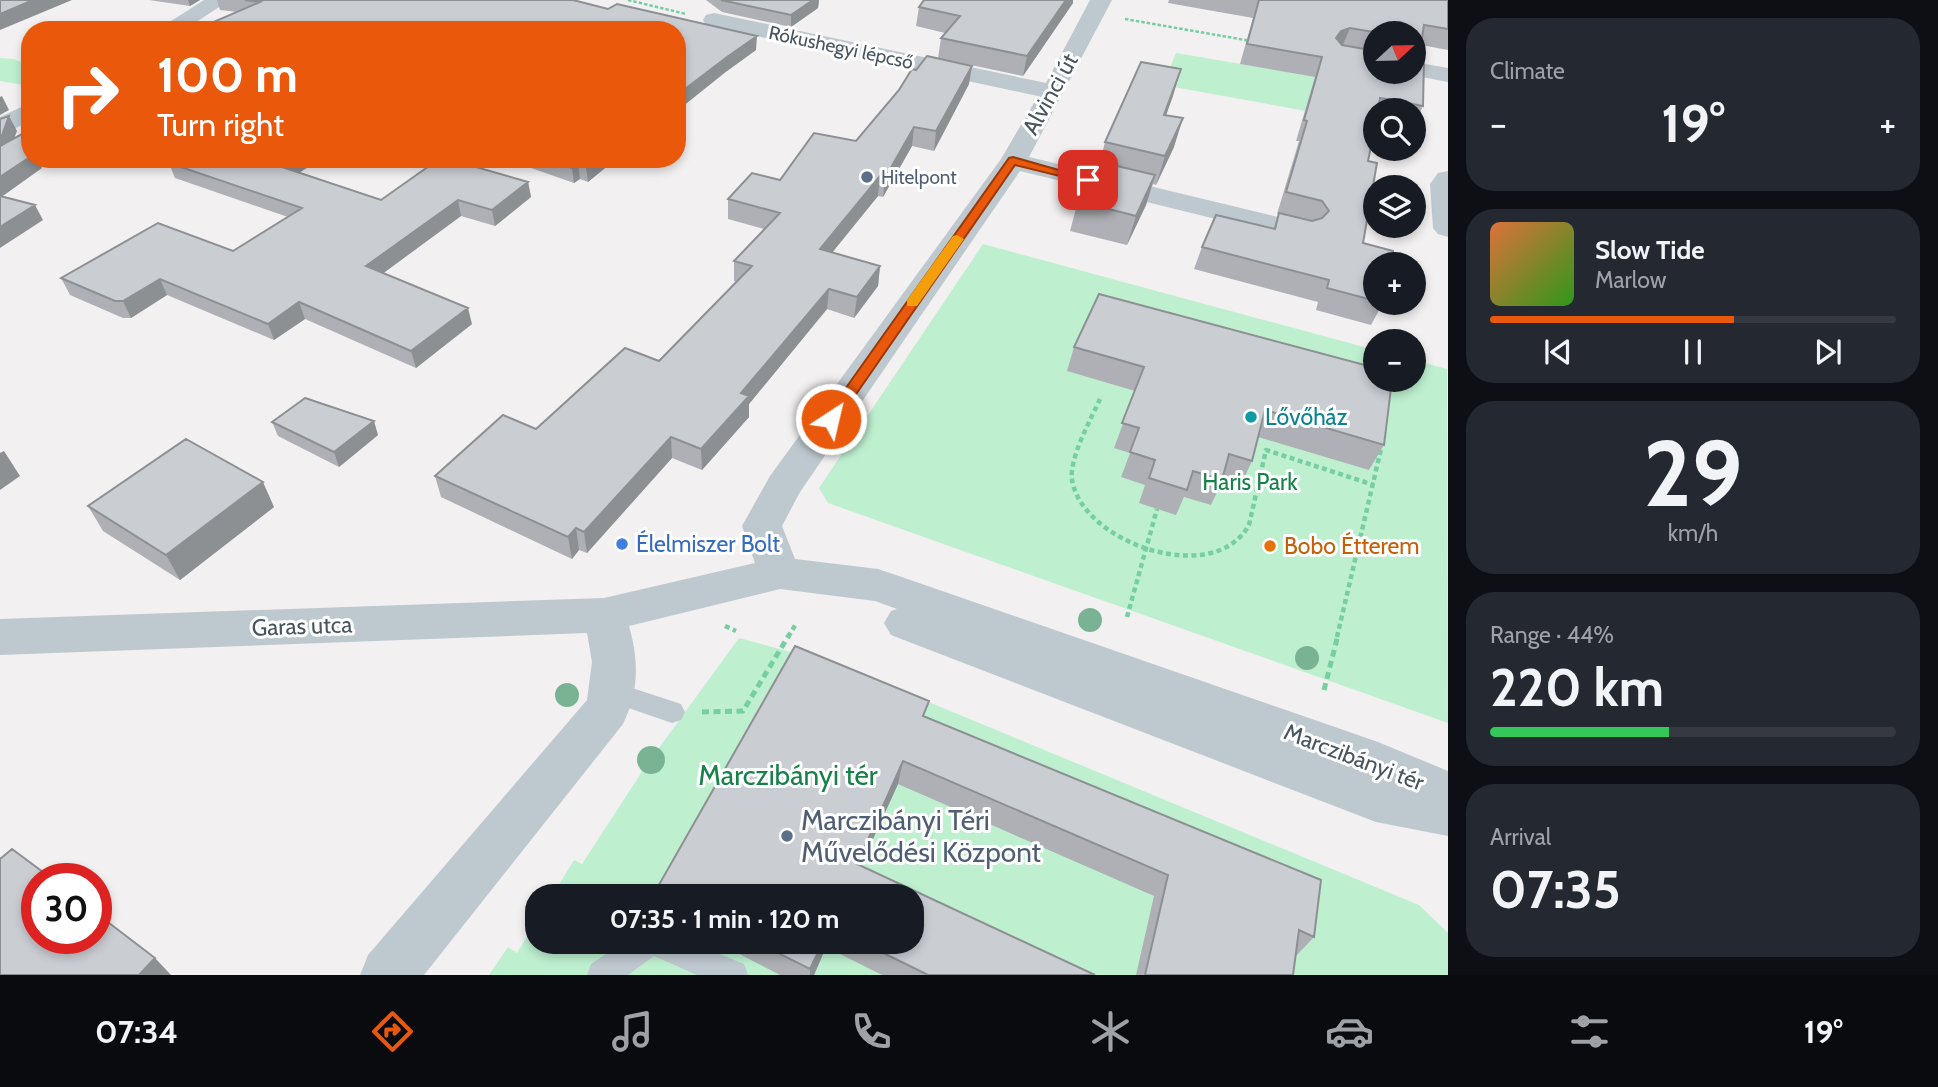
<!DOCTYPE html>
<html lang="en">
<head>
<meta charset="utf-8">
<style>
  :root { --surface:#171b24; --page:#242831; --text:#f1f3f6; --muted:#9ea1a6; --line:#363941; --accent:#ea580c }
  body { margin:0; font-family:Cabin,sans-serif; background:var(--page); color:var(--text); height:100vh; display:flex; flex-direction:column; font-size:26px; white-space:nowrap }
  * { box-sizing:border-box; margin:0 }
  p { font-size:23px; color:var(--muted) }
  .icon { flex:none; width:38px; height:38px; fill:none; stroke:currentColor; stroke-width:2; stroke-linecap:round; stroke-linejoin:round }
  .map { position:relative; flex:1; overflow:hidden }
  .details { display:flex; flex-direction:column; gap:18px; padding:18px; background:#0d0f14; width:490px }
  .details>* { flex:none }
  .top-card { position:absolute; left:21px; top:21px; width:665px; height:147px; border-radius:28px; box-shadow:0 4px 10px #0003; background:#ea580c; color:#fff; overflow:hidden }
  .needle { width:46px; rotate:68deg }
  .buttons { position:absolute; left:1363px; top:21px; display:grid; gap:14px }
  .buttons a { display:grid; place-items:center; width:63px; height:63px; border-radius:50%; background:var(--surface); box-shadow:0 4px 10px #0003; font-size:35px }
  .speed { position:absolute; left:21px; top:863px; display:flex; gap:14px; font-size:35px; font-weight:700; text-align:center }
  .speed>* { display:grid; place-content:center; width:91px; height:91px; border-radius:50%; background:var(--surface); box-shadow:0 4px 10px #0003; line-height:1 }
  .speed .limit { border:10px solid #d22; background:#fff; color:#111 }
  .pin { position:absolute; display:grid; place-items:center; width:60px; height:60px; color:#fff; margin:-30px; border-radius:14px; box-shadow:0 4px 10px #0006 }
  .me { position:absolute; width:77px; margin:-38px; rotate:35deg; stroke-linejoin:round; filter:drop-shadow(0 0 5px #0008) }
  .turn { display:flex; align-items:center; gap:24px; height:147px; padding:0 21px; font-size:32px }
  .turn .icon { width:91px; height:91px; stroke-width:2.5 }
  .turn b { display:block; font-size:49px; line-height:60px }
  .big { font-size:52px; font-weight:700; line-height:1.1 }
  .details .card { flex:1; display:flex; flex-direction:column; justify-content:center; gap:10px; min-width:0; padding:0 24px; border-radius:28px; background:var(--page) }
  .details .dial { align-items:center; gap:0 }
  .dial b { font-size:91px; line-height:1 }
  .song { display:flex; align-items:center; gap:21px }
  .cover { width:84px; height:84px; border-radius:10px; background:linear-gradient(135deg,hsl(20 70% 55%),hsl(110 70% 35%)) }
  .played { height:7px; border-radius:4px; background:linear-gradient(90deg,var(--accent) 60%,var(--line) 60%) }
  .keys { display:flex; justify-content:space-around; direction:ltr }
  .heat { display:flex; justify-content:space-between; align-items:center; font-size:38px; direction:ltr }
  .charge { height:10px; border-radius:5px; background:linear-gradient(90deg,#34c759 44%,var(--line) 0) }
  .trip { position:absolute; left:525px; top:884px; width:399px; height:70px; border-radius:28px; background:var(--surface); box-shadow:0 4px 10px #0003; font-weight:700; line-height:70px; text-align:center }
  .tab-bar { display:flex; height:112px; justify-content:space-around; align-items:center; background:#090b0e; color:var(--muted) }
  .tab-bar .icon { width:49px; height:49px }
  .tab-bar .on { color:var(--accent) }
  .tab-bar b { font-size:32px; color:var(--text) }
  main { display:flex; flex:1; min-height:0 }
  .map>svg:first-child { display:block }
  .green { fill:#bef0d0 }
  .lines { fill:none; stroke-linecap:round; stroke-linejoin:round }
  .path-far2 { stroke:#76cea1; stroke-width:2.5; stroke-dasharray:3.5 2; stroke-linecap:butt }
  .path-far1 { stroke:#76cea1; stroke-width:4.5; stroke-dasharray:5 3.5; stroke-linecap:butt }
  .path { stroke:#76cea1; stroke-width:5; stroke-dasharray:7 4.5; stroke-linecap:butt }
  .service { fill:#bec8cf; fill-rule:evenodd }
  .minor { fill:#bec8cf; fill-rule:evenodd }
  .tree { fill:#7ab394 }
  .wall { fill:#aeb0b5; fill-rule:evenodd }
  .shaded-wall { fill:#8d9093 }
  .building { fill:#cacdd2; stroke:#8d9093; stroke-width:2 }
  .route { fill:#ea580c; stroke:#983908; stroke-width:2 }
  .slow { fill:#f59e0b }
  .service-dot { fill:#5c6f8a; stroke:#fff; stroke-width:2.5 }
  .culture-dot { fill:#0f9aa8; stroke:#fff; stroke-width:2.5 }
  .shop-dot { fill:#3f7fe0; stroke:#fff; stroke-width:2.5 }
  .food-dot { fill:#e8710a; stroke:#fff; stroke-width:2.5 }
  .labels { text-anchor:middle; stroke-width:6; stroke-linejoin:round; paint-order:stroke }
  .far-street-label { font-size:19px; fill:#48545e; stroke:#fff }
  .far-service-label { font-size:19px; fill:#4e5e75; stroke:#fff; text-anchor:start }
  .street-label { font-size:23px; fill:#48545e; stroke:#fff }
  .culture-label { font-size:23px; fill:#0d838f; stroke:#fff; text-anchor:start }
  .park-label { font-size:23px; fill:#178149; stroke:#fff }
  .shop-label { font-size:23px; fill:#366cbe; stroke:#fff; text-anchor:start }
  .food-label { font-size:23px; fill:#c56008; stroke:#fff; text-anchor:start }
  .near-park-label { font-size:28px; fill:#178149; stroke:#fff }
  .near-service-label { font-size:28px; fill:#4e5e75; stroke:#fff; text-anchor:start }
</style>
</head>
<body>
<main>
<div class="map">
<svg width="1448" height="975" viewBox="0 0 1448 975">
  <rect width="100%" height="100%" fill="#f2f0f0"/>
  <!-- green -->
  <path class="green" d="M1176,53l188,32 -3,36 -198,-36z
    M0,58l14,1 16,7v20l-30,-5z
    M983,244l392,106 1,30h38v-20l33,9 1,354 -620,-220 -9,-15z
    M739,638l100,27 580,240 29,28v42h-959l19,-28 9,6 20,-33v22h375v-46h-360l22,-36 8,4 61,-94z"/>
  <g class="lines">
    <!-- path-far2 -->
    <path class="path-far2" d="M628,0l58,14
      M1125,19l126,22"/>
    <!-- path-far1 -->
    <path class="path-far1" d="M1100,399c-9,20 -31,59 -28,81 11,64 142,108 177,45l17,-75 108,35
      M1127,617l30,-108
      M725,626l11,5
      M788,637l8,-13
      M1337,637l44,-188"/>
    <!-- path -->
    <path class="path" d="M1324,690l14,-55
      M702,712l41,-1 46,-76"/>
    <!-- service -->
    <path class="service" d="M614,682l67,22 4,8 -4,8 -9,3 -67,-23 -4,-7 4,-7z
      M624,942h66l54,22 4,11h-51l-43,-19 -26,19h-41l4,-11z"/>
    <!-- minor -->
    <path class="minor" d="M204,0h26l-46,30h-27z
      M1090,0h22l-83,157 283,68 5,6 -5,6 -10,3 -282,-69 -220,321 -18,34 13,33 83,10 15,5 485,168 70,29v65l-72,-14 -485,-187 -7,-12 7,-12 6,-2 -22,-8 -95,-12 -151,37c10,35 10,65 -6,98l-199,251h-64l8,-20 219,-255 5,-38 -5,-29 -587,22v-36l604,-21 151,-35 -13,-37 28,-50 231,-317 37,-63 -324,-69 -8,-2 -3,-5 3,-5 8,-2 332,70z
      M1414,62l34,6v14l-42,-8 -2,-2h10z
      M30,103v18l-30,15v-19z
      M1448,171v66l-10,-3 -5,-6 -3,-44 8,-11z"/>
  </g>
  <!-- trees -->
  <g class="tree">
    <circle cx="1090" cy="620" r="12"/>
    <circle cx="1307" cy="658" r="12"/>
    <circle cx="567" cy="695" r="12"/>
    <circle cx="651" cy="760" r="14"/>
  </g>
  <!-- wall -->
  <path class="wall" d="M149,0h51l-10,6z
    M217,0h356l183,50 -29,21 -50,-41 -440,-18 -17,-2z
    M706,0h113l-1,8 -27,19 -69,-15z
    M924,0h149v3l-50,73 -85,-18 3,-20 4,-5 -29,-7 3,-19z
    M1169,0h279v50l-27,-5 -4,12 6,49 -9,19v-15h-38l-8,51 -5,82 13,21v39h7l-12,22 -55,-15 2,-8 -124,-33 8,-22 71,-18 6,-15h-2l22,-73h-3l19,-64 -75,-13 13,-46 -85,-15zM1376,33h38l-38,39z
    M1181,69l-15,46 8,32 -18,38 -3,-1 -7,21 -19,40 -57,-14 8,-30 22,-39 5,-20z
    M969,84l-35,67 -22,-5 -29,51 -5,-1 -46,56 48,14 -2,20 -24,32 -27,-9 -78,95v13l-47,53 -30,-12 -85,95 -8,-3 -7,9 -131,-62 -6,-21 101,-47 123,-68 78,-79 -3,-1v-20l30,-32 -36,-10v-20l52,-19z
    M162,159h159l-22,14 82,27 147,-18 3,15 -36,29 -34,-10 -78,57 89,51 -56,44 -111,-49 -31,21 -107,-45 -36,23h-8l-53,-23 -9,-17 172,-27 55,-34 -113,-39 -6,-15 1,-1z
    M530,159h86l-28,23 -8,-3 -6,4 -43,-15z
    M1099,294l285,151 -15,25 -111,-33 -6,24 -12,26 -18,-6 -11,24 -27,-8 -8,18 -37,-12 6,-18 -24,-8 9,-24 -16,-5 21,-57 -68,-20 7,-24z
    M272,422l106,13 -39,32 -61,-31z
    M88,506l186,1 -94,73 -77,-49z
    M925,717l389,220 -19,20 -2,18h-157l18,-79 -256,-112 -37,82 234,109h-213l-56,-28 -12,28h-34l-64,-33h196v-46h-255l-1,-6z"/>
  <!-- shaded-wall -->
  <path class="shaded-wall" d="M33,0h39l-72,30v-16z
    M188,0h12l-10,6z
    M813,0h6l-1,8 -27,19v-12z
    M1066,0h7v3l-50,73 4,-20z
    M1350,28l-8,19 -6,-9 5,-7z
    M757,36l-1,14 -29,21 -50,40v-16l50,-38z
    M1420,50l-6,14v-12z
    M972,66l-3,18 -35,67 2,-20z
    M1181,69l-8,27 -17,47 8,-28z
    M2,96l7,14 -9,5v-18z
    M9,116l8,15 -12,31 -5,-10v-11z
    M1183,118l-9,29 -18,38 9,-29z
    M914,127l-2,19 -29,51 2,-19z
    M30,157v2h8l4,9 -42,30v-21z
    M291,159h30l-37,23 -5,-16z
    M596,159h20l-28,23 -2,-15z
    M578,164l2,15 -6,4 -2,-15z
    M1155,175l-9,30 -19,40 9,-29z
    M880,176l-2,20 -59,73 1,-20z
    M528,182l3,15 -36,29 -3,-16z
    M458,200l3,16 -91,67 -4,-17z
    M35,205l8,15 -43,28v-21z
    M880,266l-2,20 -24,32 3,-21z
    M160,279l7,16 -36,23 -8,-17z
    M829,289l-2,20 -78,95v13l-47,53 -1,-21 40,-56z
    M299,302l6,17 -31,21 -6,-16z
    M468,308l4,16 -56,44 -5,-17z
    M374,421l4,14 -39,32 -5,-15z
    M671,437l1,21 -85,95 -3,-21z
    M4,451l16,25 -20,14v-37z
    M263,482l11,25 -94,73 -14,-25z
    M576,528l3,22 -7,9 -4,-22z
    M903,761l-5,23 -46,101 5,-21z
    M823,942h4l-1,5 -12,28h-4v-6z
    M155,958l16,17h-32z"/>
  <!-- building -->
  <path class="building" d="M0,0h33l-33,14z
    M245,0h328l35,9 9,-5 140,32 -30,21 -50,38v-65h-482l65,-28z
    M721,0h92l-22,15z
    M924,0h142l-39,56 -86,-18 19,-22 -41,-9z
    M1259,0h189v29l-24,-4 -4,25 -6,2v-19h-35l-29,-5 -9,3 -5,7 6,7 34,6v21h38v-16l10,3 -1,47 -43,-8 -2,12h-2v13l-8,38 9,2 -14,80 30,8 -2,13h-15v37l-49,-13 2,-8 -127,-33 14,-32 59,14 4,-16 33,8 10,-3 7,-7 -7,-10 -36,-9 21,-71 -3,-1 18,-63 -75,-13z
    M927,56l45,10 -36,65 -22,-4 -29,51 -5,-2 -60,73 60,17 -23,31 -28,-8 -88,104 8,3 -48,53 -30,-12 -87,95 -8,-4 -8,9 -133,-61 68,-61 33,14 89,-81 34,13 93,-95 -18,-5 46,-48 -52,-14 24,-26 28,7 34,-47 42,8 43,-51 13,-21 4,1z
    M1141,62l40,7 -17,46 19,3 -18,38 -60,-14z
    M9,116l-9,25v-22z
    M22,134l8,11v12l-30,20v-31z
    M175,159h116l-12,7 102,34 58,-41h9l80,23 -36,28 -34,-10 -92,66 102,42 -57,43 -112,-49 -31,22 -108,-45 -37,22h-8l-54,-23 97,-55 75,28 69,-43 -133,-45z
    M548,159h48l-10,8 -8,-3 -6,4z
    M1096,161l59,14 -19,41 -58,-15z
    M0,196l35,9 -35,22z
    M1099,294l277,74v12h16l-8,65 -119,-35 -13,51 -23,-7 -7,26 -29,-9 -6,19 -38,-12 6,-18 -25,-8 9,-24 -17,-5 22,-56 -70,-20z
    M305,398l69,23 -40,31 -62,-30z
    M186,439l77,43 -97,73 -78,-49z
    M795,646l134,55 -6,15 398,164 -7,57 -15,-7 -6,45h-148l23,-100 -265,-114 -46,103 238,111h-167l-67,-33h51v-46h-244l-12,-6z
    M12,849l39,29h-14v60h59v-25l59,45 -16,17h-139v-116z
    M756,942h67l-13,27z"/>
  <!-- route -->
  <path class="route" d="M1013,157l81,23 -6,3 -73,-18 -179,258h-10l-2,-4 2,-3 183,-258z"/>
  <!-- slow -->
  <path class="slow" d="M957,235l7,4 -47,67h-10v-6l46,-64z"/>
  <!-- markers -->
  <g class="service-dot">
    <circle cx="867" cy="177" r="7"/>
    <circle cx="787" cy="836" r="7"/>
  </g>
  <circle class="culture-dot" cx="1251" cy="417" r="7"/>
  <circle class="shop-dot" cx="622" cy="544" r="7"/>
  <circle class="food-dot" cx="1270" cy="546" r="7"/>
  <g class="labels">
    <!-- far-street labels -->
    <g class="far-street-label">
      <text transform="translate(841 47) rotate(12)" y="7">Rókushegyi lépcső</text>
    </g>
    <!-- far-service labels -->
    <g class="far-service-label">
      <text x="881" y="184">Hitelpont</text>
    </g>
    <!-- street labels -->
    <g class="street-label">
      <text transform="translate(1050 94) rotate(-61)" y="8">Alvinci út</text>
      <text transform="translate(302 626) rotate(-2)" y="8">Garas utca</text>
      <text transform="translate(1354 757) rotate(21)" y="8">Marczibányi tér</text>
    </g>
    <!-- culture labels -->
    <g class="culture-label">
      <text x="1265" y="425">Lővőház</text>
    </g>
    <!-- park labels -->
    <g class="park-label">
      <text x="1250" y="490">Haris Park</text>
    </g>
    <!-- shop labels -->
    <g class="shop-label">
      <text x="636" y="552">Élelmiszer Bolt</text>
    </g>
    <!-- food labels -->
    <g class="food-label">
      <text x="1284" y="554">Bobo Étterem</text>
    </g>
    <!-- near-park labels -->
    <g class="near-park-label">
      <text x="788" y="785">Marczibányi tér</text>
    </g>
    <!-- near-service labels -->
    <g class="near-service-label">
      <text x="801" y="830">Marczibányi Téri<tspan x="801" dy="32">Művelődési Központ</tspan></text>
    </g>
  </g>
</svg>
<div class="buttons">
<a><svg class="needle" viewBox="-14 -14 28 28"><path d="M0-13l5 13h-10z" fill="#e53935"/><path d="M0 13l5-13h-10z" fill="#9ea1a6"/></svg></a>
<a><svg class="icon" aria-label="search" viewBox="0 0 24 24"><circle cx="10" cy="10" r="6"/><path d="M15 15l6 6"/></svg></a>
<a><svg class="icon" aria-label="layers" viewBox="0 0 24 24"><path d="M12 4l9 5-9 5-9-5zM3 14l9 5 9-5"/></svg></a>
<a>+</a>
<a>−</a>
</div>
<div class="speed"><div class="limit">30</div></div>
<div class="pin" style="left:1088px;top:180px;background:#d93025"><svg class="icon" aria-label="arrive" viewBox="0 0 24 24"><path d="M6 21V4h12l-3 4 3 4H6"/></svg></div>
<svg class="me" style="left:831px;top:419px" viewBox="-20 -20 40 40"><circle r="17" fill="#ea580c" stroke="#fff" stroke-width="3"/><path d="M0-11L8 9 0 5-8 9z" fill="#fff"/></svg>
<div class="trip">07:35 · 1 min · 120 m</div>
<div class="top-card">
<div class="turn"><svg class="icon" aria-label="right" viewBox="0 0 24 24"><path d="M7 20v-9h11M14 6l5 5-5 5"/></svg><div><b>100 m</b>Turn right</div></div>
</div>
</div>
<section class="details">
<div class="card"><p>Climate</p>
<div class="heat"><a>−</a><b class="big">19°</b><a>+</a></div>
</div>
<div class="card">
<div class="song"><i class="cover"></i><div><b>Slow Tide</b><p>Marlow</p></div></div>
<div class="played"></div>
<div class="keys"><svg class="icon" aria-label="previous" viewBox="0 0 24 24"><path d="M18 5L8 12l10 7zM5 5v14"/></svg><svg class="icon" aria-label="pause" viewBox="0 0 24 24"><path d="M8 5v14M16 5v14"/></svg><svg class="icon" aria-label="next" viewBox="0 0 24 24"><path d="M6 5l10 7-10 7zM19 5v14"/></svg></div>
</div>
<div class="card dial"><b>29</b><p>km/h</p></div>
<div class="card"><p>Range · 44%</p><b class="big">220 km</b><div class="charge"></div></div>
<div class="card"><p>Arrival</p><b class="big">07:35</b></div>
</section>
</main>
<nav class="tab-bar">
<b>07:34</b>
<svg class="icon on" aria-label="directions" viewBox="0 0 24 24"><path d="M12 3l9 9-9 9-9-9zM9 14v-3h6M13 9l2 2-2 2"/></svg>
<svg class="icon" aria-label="music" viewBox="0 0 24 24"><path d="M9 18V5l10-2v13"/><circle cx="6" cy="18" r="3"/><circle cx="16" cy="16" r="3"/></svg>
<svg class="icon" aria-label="phone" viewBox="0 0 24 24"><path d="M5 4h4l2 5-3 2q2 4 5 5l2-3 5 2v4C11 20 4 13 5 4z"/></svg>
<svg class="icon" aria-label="climate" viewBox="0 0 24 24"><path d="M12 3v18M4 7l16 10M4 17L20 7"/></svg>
<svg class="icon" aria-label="car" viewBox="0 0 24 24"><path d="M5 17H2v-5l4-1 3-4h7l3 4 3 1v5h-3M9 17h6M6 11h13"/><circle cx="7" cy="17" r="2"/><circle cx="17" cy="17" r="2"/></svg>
<svg class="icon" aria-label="filters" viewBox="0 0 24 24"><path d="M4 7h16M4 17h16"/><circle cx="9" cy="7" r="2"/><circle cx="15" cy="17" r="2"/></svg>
<b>19°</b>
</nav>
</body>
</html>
